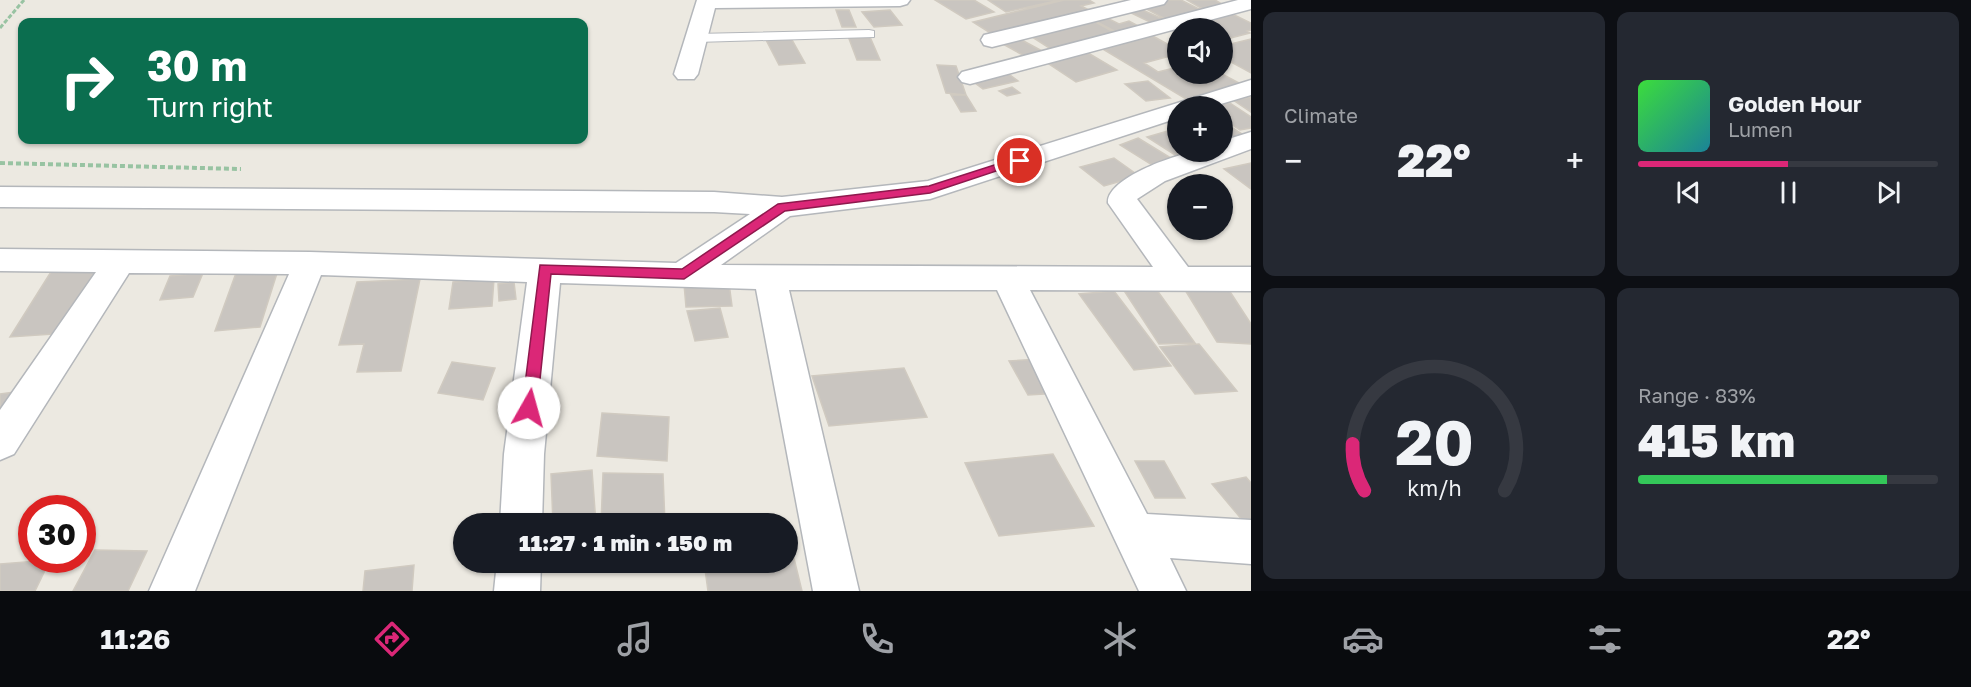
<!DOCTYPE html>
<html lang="en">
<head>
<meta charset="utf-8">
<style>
  :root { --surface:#171b24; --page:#242831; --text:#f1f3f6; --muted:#9ea1a6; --line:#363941; --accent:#db2777 }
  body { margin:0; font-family:"Golos Text",sans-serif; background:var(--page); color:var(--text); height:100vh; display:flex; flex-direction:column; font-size:22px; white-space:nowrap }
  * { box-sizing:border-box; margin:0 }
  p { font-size:20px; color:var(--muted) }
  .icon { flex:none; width:33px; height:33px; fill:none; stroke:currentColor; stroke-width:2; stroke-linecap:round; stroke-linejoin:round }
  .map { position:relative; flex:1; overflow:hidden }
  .panel { display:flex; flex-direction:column; gap:12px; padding:12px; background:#0d0f14; width:720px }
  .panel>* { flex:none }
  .top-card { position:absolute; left:18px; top:18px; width:570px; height:126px; border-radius:12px; box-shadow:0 2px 4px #0004; background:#0b6e4f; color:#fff; overflow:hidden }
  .fabs { position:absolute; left:1167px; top:18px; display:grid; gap:12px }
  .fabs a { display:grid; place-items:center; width:66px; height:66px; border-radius:50%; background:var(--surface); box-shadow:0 2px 4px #0004; font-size:30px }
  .speed { position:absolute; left:18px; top:495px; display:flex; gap:12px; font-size:30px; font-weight:700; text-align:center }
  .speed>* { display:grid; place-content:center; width:78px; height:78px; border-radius:50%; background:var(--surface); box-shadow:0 2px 4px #0004; line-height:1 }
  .speed .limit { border:9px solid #d22; background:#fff; color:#111 }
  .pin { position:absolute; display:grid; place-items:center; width:51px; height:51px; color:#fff; margin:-26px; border:3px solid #fff; border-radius:50%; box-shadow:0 2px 6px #0007 }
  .me { position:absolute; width:66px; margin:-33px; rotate:7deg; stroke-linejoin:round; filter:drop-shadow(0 0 4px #0008) }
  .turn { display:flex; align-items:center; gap:21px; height:126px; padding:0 30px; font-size:27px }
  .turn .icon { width:78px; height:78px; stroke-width:2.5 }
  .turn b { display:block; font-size:42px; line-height:51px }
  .big { font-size:45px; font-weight:800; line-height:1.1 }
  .panel .card { flex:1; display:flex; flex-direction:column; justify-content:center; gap:9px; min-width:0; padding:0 21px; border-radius:12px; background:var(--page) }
  .panel .dial { align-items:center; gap:0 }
  .dial svg { height:156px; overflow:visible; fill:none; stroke:var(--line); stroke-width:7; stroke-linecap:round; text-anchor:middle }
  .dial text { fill:var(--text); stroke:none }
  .song { display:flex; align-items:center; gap:18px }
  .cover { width:72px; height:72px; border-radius:9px; background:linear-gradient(135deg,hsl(120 70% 55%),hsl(190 70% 35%)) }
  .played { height:6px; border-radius:3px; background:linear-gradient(90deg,var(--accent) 50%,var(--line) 50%) }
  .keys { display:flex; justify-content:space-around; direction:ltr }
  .heat { display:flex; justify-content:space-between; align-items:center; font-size:33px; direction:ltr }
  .charge { height:9px; border-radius:4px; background:linear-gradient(90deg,#34c759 83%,var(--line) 0) }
  .panel .tiles { flex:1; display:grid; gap:12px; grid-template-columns:repeat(2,1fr) }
  .trip { position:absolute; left:453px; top:513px; width:345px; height:60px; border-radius:30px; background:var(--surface); box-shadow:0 2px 4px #0004; font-weight:800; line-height:60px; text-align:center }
  .dock { display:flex; height:96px; justify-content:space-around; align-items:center; background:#090b0e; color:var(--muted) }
  .dock .icon { width:42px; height:42px }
  .dock .active { color:var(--accent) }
  .dock b { font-size:27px; color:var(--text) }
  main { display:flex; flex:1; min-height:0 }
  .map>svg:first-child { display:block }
  .building { fill:#c9c5c0; stroke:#d0cac0; stroke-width:1.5 }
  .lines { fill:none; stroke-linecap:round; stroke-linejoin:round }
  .lane-casing { stroke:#b4b7bb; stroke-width:2 }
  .street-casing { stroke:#b4b7bb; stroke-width:3 }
  .path-far1 { stroke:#98c3a2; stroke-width:3; stroke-dasharray:4.5 2; stroke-linecap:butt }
  .path { stroke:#98c3a2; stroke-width:4; stroke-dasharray:5 3; stroke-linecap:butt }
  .lane { fill:#fff; fill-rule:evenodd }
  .street { fill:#fff; fill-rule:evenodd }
  .route { fill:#db2777; stroke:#8e194d; stroke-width:1.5 }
</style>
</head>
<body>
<main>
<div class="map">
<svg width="1251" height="591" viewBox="0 0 1251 591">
  <rect width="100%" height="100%" fill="#ece9e1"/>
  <!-- building -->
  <path class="building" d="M935,0h39l20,12 -28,7z
    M988,0h72l-54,12z
    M1064,0h25l5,3 -13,3 12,6 -98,24 -22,-14z
    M1167,0h14l24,12 -36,9 -28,-15z
    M1187,0h28l12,7 -21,4z
    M1136,7l33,15 -11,4 -33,-16z
    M836,10h13l7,17h-14z
    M890,10l12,15 -28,2 -12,-15z
    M1230,13l21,10v7l-4,1 3,2 -27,7 6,3 -7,2v-17h-44v5l-10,-5z
    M1105,17l14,7 10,-3 15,8 -22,6 -29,-15z
    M1092,20l29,16 -64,17 -28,-18z
    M1151,35l27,15v4l-34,9 14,9 20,-5v7h44l21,11 -52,17 -90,-54z
    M848,36l22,1 10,23h-23z
    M791,38l14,25 -26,2 -13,-25z
    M1018,38l24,13 -16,6 -23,-13z
    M1251,39v34l-29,-16v-11z
    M1083,50l34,20 -41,12 -33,-22z
    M937,65l19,1 10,29 -20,-2z
    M1006,72l12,9 -35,8 -12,-9z
    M1148,81l22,17 -24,3 -21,-17z
    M1012,87l8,6 -13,3 -8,-5z
    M951,95h15l10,16 -15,1z
    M1251,97v15l-18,-12z
    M1230,103l21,14v11l-11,2 -18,-12v-12h-16z
    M1222,121l26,17 -26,6z
    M1178,128v24h9l-12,3 -28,-18z
    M1138,138l33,20 -19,7 -32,-20z
    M1114,158l25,18 -35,10 -24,-19z
    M1251,163v26l-27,-20z
    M107,264l-39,69 -58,4 44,-70z
    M278,270l-18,57 -45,4 21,-58z
    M203,273l-10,24 -33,3 10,-24z
    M420,279l-19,92 -44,1 7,-28 -25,1 18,-63z
    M494,279l-2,27 -43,3 4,-27z
    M514,282l2,17 -17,2 -1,-17z
    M729,283l3,23 -46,1 -2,-23z
    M1182,285l45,2 24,37v20l-34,-2z
    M1121,286h33l41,57 -36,1z
    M1114,291l57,75 -37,4 -55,-76z
    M720,308l8,29 -33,4 -8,-30z
    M1199,344l38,47 -42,3 -35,-47z
    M1039,359l21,34 -32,2 -19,-34z
    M452,362l43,6 -12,32 -45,-7z
    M904,368l23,49 -98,9 -17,-50z
    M22,391l-22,35v-32z
    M602,413l67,4 -2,44 -70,-5z
    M1053,454l41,72 -95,10 -34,-73z
    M1135,461h29l21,37h-30z
    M592,470l4,54h-43l-2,-50z
    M603,473l60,1 2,50h-64z
    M1246,477l5,6v36l-8,2 -31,-37z
    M788,546h3l11,45h-94l-4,-29h84z
    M95,550l52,1 -19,40h-55z
    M50,560l-15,31h-35v-27z
    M414,565l-2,26h-49l2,-20z"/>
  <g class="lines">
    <defs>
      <path id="lane" d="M869,30l5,1v6l-178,5 -7,-4 7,-4z"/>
      <path id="street" d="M697,0h213l-3,4 -7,2 -185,2 -17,66 -4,5h-16l-4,-5z
        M1131,0h36l-3,4 -172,43 -8,-2 -3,-5 3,-5z
        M1238,0h13v9l-281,75 -8,-2 -4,-5 4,-5z
        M1251,80v15l-37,11h-36v12l-248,81 -140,17 -69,49 432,2 -45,-64c-2,-24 65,-48 86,-51 9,-2 19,0 28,0v-11l29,-9v17l-86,32 -28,18 51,68h63v24l-221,-1 117,224 104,6v44l-81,-6 16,33h-47l-142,-301h-208l70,301h-46l-57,-302 -196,-6 -16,171 -2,70h-42l4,-70 23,-172 -206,-7 -126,316h-46l140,-317 -160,-1 -115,181 -14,6v-50l96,-138 -96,-1v-22l310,3 366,11 74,-49 -36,-2 -714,-5v-20l714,5 68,5 146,-16z
        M497,562h44l-1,29h-46z"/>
    </defs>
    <!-- lane casing -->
    <use href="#lane" class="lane-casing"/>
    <!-- street casing -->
    <use href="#street" class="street-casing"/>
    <!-- path-far1 -->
    <path class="path-far1" d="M0,28l24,-28"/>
    <!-- path -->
    <path class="path" d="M0,163l241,6"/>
    <!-- lane -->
    <use href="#lane" class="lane"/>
    <!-- street -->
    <use href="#street" class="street"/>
  </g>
  <!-- route -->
  <path class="route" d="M1016,158l10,3 -96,32 -145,18 -101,68 -133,-5 -14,134 -2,4h-11l-2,-4 18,-143 142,4 96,-65 151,-18z"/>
</svg>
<div class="fabs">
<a><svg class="icon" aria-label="sound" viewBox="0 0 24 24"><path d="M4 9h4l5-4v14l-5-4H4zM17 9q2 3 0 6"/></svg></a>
<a>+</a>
<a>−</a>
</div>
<div class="speed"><div class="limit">30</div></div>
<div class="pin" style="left:1020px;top:161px;background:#d93025"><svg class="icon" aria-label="arrive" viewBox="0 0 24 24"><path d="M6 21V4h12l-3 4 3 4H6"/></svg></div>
<svg class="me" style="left:529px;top:408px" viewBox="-20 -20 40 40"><circle r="19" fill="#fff"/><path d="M0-13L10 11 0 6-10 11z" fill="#db2777"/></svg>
<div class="trip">11:27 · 1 min · 150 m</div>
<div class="top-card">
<div class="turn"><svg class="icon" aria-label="right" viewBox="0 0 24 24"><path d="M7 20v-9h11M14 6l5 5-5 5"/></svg><div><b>30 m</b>Turn right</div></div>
</div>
</div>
<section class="panel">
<div class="tiles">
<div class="card"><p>Climate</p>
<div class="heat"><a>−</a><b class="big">22°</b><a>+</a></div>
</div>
<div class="card">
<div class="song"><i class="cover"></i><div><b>Golden Hour</b><p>Lumen</p></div></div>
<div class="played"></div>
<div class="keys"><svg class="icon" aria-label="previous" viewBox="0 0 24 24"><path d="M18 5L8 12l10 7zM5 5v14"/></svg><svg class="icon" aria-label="pause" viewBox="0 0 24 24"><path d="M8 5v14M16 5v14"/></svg><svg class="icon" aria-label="next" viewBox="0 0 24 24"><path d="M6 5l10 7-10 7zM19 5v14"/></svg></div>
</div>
<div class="card dial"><svg viewBox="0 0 100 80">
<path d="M14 69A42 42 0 1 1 86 69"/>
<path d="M14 69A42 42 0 0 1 8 45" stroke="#db2777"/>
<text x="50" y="56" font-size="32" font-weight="700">20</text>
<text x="50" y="72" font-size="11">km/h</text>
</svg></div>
<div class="card"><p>Range · 83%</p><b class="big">415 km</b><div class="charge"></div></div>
</div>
</section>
</main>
<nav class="dock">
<b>11:26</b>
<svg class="icon active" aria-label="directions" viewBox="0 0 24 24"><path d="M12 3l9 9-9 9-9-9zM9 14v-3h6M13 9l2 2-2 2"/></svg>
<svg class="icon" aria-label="music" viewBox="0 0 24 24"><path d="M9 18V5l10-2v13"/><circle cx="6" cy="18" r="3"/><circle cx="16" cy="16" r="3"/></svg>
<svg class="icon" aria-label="phone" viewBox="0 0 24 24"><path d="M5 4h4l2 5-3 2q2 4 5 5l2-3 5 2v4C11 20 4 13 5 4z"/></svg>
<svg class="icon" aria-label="climate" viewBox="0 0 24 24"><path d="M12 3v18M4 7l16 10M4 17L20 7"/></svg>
<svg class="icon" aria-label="car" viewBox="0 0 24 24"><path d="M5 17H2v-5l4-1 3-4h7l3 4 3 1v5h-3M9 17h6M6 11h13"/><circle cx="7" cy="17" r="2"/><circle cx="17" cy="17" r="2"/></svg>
<svg class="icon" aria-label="filters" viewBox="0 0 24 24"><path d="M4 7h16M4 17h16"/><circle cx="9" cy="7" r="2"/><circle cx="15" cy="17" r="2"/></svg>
<b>22°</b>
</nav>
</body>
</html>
